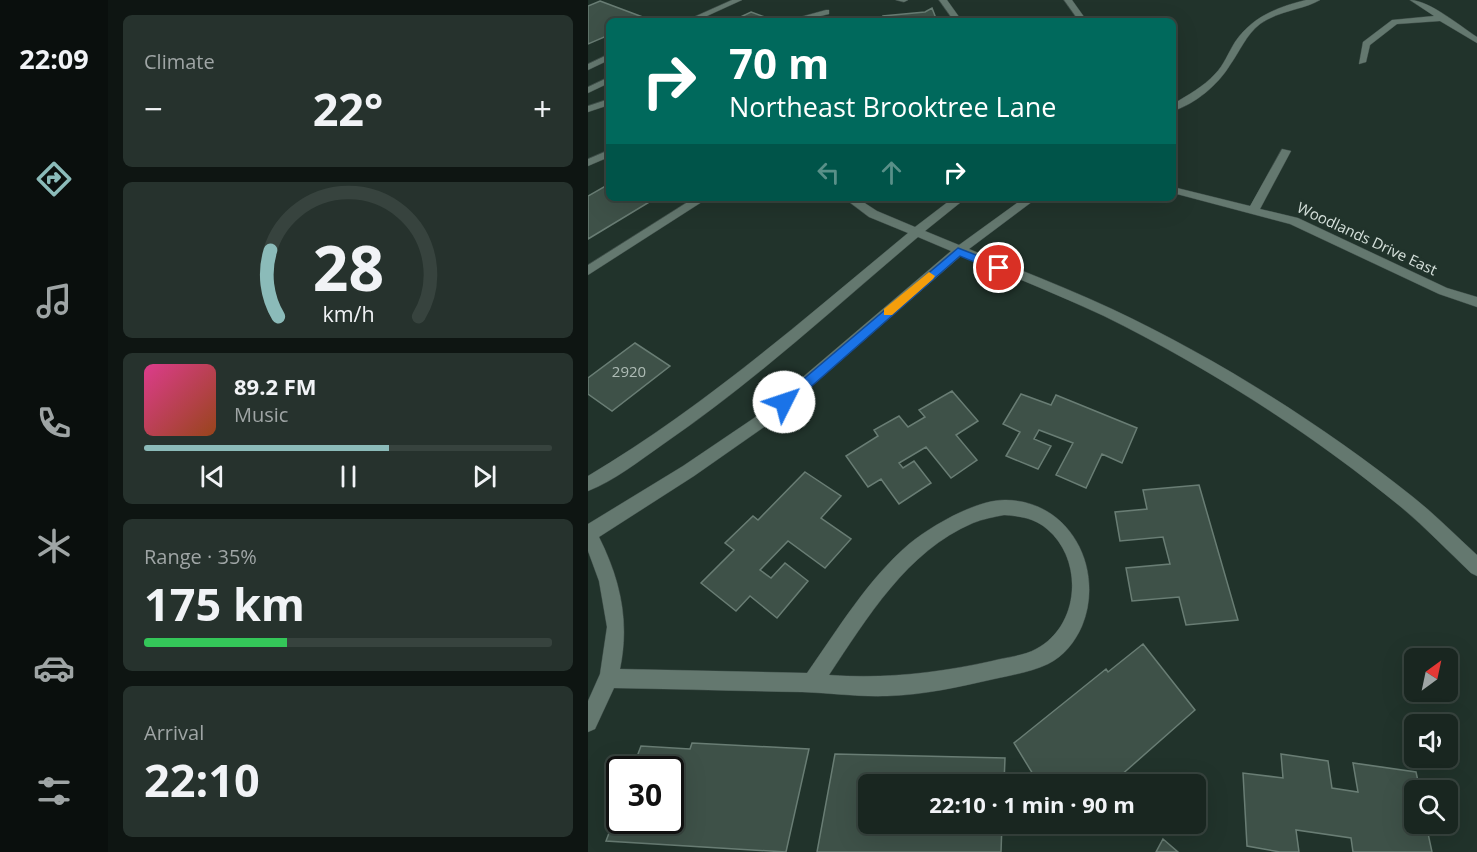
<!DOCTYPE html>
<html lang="en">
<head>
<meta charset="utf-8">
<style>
  :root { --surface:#192620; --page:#26322d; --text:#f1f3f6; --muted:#9fa5a5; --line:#37433e; --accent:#8bbbb9 }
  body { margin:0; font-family:"Open Sans",sans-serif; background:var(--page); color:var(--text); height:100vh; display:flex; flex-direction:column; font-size:22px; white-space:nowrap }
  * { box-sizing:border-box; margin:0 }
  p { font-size:20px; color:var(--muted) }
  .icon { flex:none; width:33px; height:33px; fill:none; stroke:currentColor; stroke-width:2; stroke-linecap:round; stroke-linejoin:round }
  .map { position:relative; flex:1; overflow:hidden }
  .sheet { display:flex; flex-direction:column; gap:15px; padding:15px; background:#0e1512; width:480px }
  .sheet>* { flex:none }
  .hud { position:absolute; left:18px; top:18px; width:570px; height:183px; border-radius:9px; box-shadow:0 6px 24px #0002,0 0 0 2px var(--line); background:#00695c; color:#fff; overflow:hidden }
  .needle { width:39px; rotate:33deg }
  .fabs { position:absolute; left:816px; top:648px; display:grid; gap:12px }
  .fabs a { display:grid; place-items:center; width:54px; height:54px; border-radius:9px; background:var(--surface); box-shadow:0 6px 24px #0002,0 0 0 2px var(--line); font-size:30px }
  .speed { position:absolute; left:18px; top:756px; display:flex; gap:12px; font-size:30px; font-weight:700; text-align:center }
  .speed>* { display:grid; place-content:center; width:78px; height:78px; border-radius:50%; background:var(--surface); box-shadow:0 6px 24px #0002,0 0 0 2px var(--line); line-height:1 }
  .speed .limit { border:3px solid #111; border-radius:9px; background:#fff; color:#111 }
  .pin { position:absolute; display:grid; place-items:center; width:51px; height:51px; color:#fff; margin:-26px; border:3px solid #fff; border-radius:50%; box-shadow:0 2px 6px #0007 }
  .me { position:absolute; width:66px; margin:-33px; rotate:49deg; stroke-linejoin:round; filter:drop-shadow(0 0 4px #0008) }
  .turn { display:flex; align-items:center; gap:21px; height:126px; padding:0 24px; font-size:27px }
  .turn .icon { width:78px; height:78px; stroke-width:2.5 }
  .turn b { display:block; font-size:42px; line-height:51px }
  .lanes { display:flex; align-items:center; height:57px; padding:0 24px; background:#0003; justify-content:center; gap:30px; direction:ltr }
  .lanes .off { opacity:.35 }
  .big { font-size:45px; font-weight:700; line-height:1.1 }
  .sheet .tile { flex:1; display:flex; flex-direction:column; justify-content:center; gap:9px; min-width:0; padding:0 21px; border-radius:9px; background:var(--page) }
  .sheet .dial { align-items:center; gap:0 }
  .dial svg { height:156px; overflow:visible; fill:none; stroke:var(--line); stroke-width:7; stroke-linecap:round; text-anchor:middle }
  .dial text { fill:var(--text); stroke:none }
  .song { display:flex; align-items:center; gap:18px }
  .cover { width:72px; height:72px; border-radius:9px; background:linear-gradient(135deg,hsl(330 70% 55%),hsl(20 70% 35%)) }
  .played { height:6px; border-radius:3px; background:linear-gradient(90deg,var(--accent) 60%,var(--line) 60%) }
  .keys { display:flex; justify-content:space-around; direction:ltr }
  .heat { display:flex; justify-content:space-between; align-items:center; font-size:33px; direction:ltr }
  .charge { height:9px; border-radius:4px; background:linear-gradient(90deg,#34c759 35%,var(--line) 0) }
  .trip { position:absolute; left:270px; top:774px; width:348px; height:60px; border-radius:9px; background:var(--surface); box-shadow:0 6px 24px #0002,0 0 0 2px var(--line); font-weight:700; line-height:60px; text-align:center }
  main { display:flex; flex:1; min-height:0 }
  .tabs { display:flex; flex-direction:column; width:108px; justify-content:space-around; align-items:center; background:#0a0f0d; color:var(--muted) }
  .tabs .icon { width:42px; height:42px }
  .tabs .current { color:var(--accent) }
  .tabs b { font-size:27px; color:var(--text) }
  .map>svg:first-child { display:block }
  .building { fill:#3e5148; stroke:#697d74; stroke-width:1.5 }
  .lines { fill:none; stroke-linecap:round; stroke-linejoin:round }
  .minor-casing { stroke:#3e4d48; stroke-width:1 }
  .minor { fill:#64786f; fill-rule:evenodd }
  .route { fill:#1a73e8; stroke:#114b97; stroke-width:1.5 }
  .slow { fill:#f59e0b }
  .labels { text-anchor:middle; stroke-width:6; stroke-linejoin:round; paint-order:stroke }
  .far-street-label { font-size:15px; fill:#d5e0db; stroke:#21332b }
  .number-label { font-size:15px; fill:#afbcb6 }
</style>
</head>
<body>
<main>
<nav class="tabs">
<b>22:09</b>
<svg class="icon current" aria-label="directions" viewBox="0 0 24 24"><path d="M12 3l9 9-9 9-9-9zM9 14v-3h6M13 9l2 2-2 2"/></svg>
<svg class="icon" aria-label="music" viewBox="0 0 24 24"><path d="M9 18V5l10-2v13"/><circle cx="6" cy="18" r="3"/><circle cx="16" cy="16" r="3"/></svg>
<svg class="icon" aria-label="phone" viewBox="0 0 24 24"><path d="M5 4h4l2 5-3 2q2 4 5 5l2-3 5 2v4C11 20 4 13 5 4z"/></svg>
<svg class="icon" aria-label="climate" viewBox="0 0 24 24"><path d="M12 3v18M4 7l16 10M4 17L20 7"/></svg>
<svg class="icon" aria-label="car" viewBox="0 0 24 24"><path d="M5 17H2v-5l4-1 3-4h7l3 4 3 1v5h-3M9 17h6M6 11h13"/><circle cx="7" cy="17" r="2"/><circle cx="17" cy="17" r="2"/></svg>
<svg class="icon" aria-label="filters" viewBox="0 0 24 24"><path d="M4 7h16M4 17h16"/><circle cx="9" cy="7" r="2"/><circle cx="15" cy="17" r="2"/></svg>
</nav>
<section class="sheet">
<div class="tile"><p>Climate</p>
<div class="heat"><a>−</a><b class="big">22°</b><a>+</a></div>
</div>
<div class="tile dial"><svg viewBox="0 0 100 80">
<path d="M14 69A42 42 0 1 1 86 69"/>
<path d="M14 69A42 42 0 0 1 10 35" stroke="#8bbbb9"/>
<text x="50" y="56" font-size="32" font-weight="700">28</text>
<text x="50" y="72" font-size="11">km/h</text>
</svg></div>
<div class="tile">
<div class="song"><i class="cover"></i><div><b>89.2 FM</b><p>Music</p></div></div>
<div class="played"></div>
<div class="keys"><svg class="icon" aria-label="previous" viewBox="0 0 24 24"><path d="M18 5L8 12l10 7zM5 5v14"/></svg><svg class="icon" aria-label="pause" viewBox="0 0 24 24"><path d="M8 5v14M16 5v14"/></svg><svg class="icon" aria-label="next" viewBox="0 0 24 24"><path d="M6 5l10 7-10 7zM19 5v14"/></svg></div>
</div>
<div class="tile"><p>Range · 35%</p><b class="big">175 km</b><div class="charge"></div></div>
<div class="tile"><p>Arrival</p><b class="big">22:10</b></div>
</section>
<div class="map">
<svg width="889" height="852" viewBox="0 0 889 852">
  <rect width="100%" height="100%" fill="#21332b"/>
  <!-- building -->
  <path class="building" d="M12,1l48,18 -39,2v14l-21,9v-38z
    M344,8l5,13h-53l-1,-5 42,-4z
    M163,12l25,9h-44z
    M21,184v14h47l-68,41v-43z
    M47,343l35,23 -58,45 -24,-17v-16z
    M364,391l26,30 -22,14 21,25 -26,18 -25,-31 -27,16 4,5 11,-7 17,22 -32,21 -18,-25 -13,8 -22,-31 32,-20 -4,-6 25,-14 9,11 17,-10 -6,-7z
    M433,394l30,11 5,-10 81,33 -15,35 -20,-9 -16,34 -30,-13 17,-32 -34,-13 -5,9 17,7 -13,23 -32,-13 14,-24 -17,-8z
    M217,472l36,24 -20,22 30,21 -26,29 -37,-27 -28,29 11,8 14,-15 23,18 -31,37 -27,-22 -14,15 -35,-28 33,-33 -9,-7 28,-27 5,4z
    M611,485l39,135 -52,5 -7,-28 -47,4 -6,-33 44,-4 -7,-27 -43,4 -5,-29 32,-3 -4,-19z
    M555,644l52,66 -84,74h-72l-25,-41 92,-74 2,3z
    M104,743l117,6 -23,103 -180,-11 14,-37v16h50v-50h-38l9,-24 49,3z
    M247,754l170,4 -1,26h-136v40h134l-1,28h-184z
    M693,754l47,7 4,27 26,4 -5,-29 63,9 4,18h-6v34h12l6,28h-79l-2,-14 -55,-8 3,22h-19l-33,-6 -4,-73 40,5z
    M575,839l15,13h-22z"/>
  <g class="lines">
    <defs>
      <path id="minor" d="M144,0h10l-46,21h-11z
        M308,0h12l-4,2z
        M351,0h8l15,21h-8z
        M476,0h8l15,21h-8z
        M718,0h14c-17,10 -40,10 -60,24 -14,11 -20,27 -30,41 -12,20 -35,39 -57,46v-7c15,-9 30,-17 42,-30 9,-9 13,-21 20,-32 17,-25 42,-35 71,-42z
        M822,0c19,0 50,26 67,37v6l-37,-22 -43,3 -27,21 -4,17 -7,2 4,-22 29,-22 42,-4z
        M238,10h3v4l-29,7h-14z
        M21,54v6l-21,10v-6z
        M21,77v6l-21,10v-6z
        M21,99v6l-21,7v-6z
        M694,149l9,2 -31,58 38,9 149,70 30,9v10l-38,-13 -149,-70 -117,-31v-6l77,19z
        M21,150v7l-21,9v-7z
        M106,198h14l-120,77v-10z
        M256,198h13l20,13 38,16 38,-29h13l-41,33 34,14 65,-47h13l-68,51c48,20 96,38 143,60 106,50 209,115 301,188 23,18 43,39 64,58v21l-6,-3c-23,-22 -45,-45 -70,-66 -90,-74 -192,-139 -297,-191 -47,-22 -95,-41 -142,-61l-195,170 -73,51 -95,61c21,42 31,84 21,132l187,4c31,-44 61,-94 102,-129 22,-18 68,-45 97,-44 65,1 99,70 76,126 -7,16 -18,30 -34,38 -17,8 -36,11 -54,15 -36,8 -70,16 -107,17 -28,1 -56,-3 -85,-4 -62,-1 -125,-3 -188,-4l-19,41 -7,3v-31l12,-27 7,-47 -8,-46 -11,-30v-27l95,-58 74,-50 194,-165 -33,-14c-84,71 -165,146 -256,208 -23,16 -48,36 -74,46v-15c116,-69 216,-157 320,-243l-39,-16zM416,515c15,1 31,3 43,14 37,31 33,97 -11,120 -12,7 -30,8 -44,12 -55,12 -107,18 -163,14 38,-57 78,-124 144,-152 10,-4 21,-6 31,-8z"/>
    </defs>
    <!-- minor casing -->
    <use href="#minor" class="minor-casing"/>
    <!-- minor -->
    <use href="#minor" class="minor"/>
  </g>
  <!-- route -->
  <path class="route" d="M370,248l44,17 2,3 -5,4 -39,-16 -171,150h-9l-2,-4 2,-3z"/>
  <!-- slow -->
  <path class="slow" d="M341,272l6,4 -2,3 -41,36h-8v-6z"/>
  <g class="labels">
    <!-- far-street labels -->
    <g class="far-street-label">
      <text transform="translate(779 239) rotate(25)" y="5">Woodlands Drive East</text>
    </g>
    <!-- number labels -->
    <g class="number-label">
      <text x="41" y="377">2920</text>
    </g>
  </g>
</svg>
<div class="fabs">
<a><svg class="needle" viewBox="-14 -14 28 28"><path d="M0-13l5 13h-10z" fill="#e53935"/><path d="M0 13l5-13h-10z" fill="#9fa5a5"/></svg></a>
<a><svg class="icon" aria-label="sound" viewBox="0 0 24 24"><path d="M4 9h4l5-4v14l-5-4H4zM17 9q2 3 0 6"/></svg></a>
<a><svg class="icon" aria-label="search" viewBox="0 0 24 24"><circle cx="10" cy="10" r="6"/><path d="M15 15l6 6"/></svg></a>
</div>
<div class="speed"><div class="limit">30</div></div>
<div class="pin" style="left:411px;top:268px;background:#d93025"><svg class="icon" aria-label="arrive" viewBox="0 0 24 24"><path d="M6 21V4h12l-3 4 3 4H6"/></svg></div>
<svg class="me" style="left:196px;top:402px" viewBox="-20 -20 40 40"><circle r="19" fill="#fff"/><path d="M0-13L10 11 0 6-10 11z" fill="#1a73e8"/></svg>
<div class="trip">22:10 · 1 min · 90 m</div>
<div class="hud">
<div class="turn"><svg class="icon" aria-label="right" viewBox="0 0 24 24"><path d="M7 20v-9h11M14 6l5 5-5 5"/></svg><div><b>70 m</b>Northeast Brooktree Lane</div></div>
<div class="lanes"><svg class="icon off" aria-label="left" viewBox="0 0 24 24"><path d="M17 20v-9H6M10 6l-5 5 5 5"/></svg><svg class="icon off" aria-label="ahead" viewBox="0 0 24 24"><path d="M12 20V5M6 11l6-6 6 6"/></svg><svg class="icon" aria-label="right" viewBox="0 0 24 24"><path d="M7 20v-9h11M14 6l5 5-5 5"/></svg></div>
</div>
</div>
</main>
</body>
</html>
